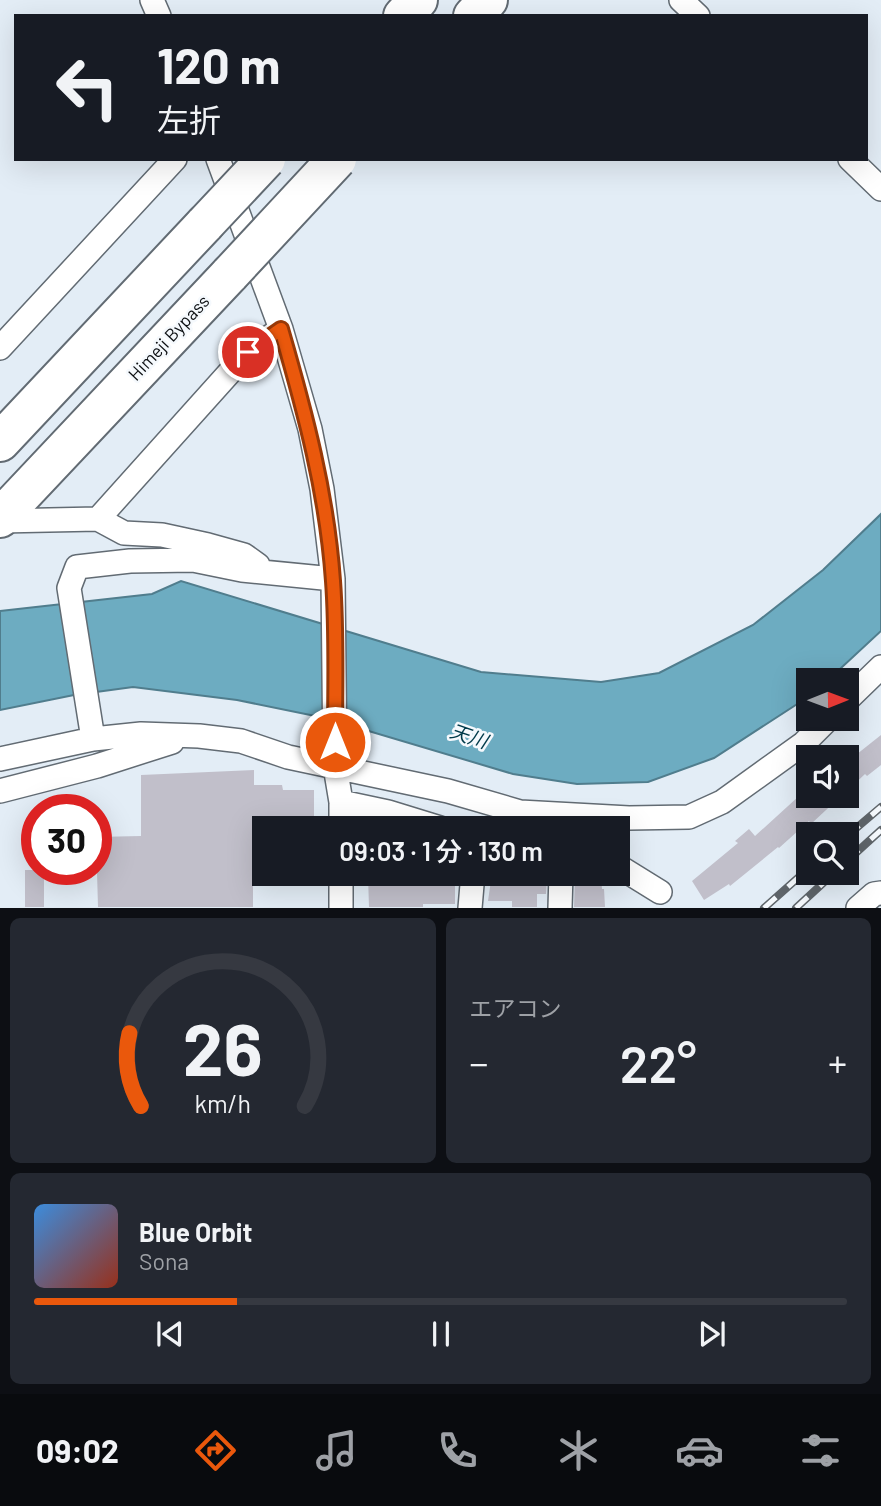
<!DOCTYPE html>
<html lang="ja">
<head>
<meta charset="utf-8">
<style>
  :root { --surface:#171b24; --page:#242831; --text:#f1f3f6; --muted:#9ea1a6; --line:#363941; --accent:#ea580c }
  body { margin:0; font-family:Barlow,"Noto Sans JP",sans-serif; background:var(--page); color:var(--text); height:100vh; display:flex; flex-direction:column; font-size:26px; white-space:nowrap }
  * { box-sizing:border-box; margin:0 }
  p { font-size:23px; color:var(--muted) }
  .icon { flex:none; width:38px; height:38px; fill:none; stroke:currentColor; stroke-width:2; stroke-linecap:round; stroke-linejoin:round }
  .map { position:relative; height:908px; overflow:hidden }
  .side { display:flex; flex-direction:column; gap:10px; padding:10px; background:#0d0f14; flex:1 }
  .side>* { flex:none }
  .top-card { position:absolute; left:14px; top:14px; width:854px; height:147px; border-radius:0px; box-shadow:0 7px 28px #0002; background:#171b24; color:var(--text); overflow:hidden }
  .needle { width:46px; rotate:89deg }
  .controls { position:absolute; left:796px; top:668px; display:grid; gap:14px }
  .controls a { display:grid; place-items:center; width:63px; height:63px; border-radius:0px; background:var(--surface); box-shadow:0 7px 28px #0002; font-size:35px }
  .speed { position:absolute; left:21px; top:794px; display:flex; gap:14px; font-size:35px; font-weight:700; text-align:center }
  .speed>* { display:grid; place-content:center; width:91px; height:91px; border-radius:50%; background:var(--surface); box-shadow:0 7px 28px #0002; line-height:1 }
  .speed .limit { border:10px solid #d22; background:#fff; color:#111 }
  .pin { position:absolute; display:grid; place-items:center; width:60px; height:60px; color:#fff; margin:-30px; border:4px solid #fff; border-radius:50%; box-shadow:0 2px 7px #0007 }
  .me { position:absolute; width:77px; margin:-38px; rotate:0deg; stroke-linejoin:round; filter:drop-shadow(0 0 5px #0008) }
  .turn { display:flex; align-items:center; gap:24px; height:147px; padding:0 28px; font-size:32px }
  .turn .icon { width:91px; height:91px; stroke-width:2.5 }
  .turn b { display:block; font-size:49px; line-height:60px }
  .big { font-size:52px; font-weight:600; line-height:1.1 }
  .side .tile { flex:1; display:flex; flex-direction:column; justify-content:center; gap:10px; min-width:0; padding:0 24px; border-radius:10px; background:var(--page) }
  .side .dial { align-items:center; gap:0 }
  .dial svg { height:182px; overflow:visible; fill:none; stroke:var(--line); stroke-width:7; stroke-linecap:round; text-anchor:middle }
  .dial text { fill:var(--text); stroke:none }
  .song { display:flex; align-items:center; gap:21px }
  .cover { width:84px; height:84px; border-radius:10px; background:linear-gradient(135deg,hsl(210 70% 55%),hsl(10 70% 35%)) }
  .played { height:7px; border-radius:4px; background:linear-gradient(90deg,var(--accent) 25%,var(--line) 25%) }
  .keys { display:flex; justify-content:space-around; direction:ltr }
  .heat { display:flex; justify-content:space-between; align-items:center; font-size:38px; direction:ltr }
  .side .tiles { flex:1; display:grid; gap:10px; grid-template-columns:1fr 1fr }
  .tile:last-child { grid-column:span 2 }
  .trip { position:absolute; left:252px; top:816px; width:378px; height:70px; border-radius:0px; background:var(--surface); box-shadow:0 7px 28px #0002; font-weight:600; line-height:70px; text-align:center }
  .menu { display:flex; height:112px; justify-content:space-around; align-items:center; background:#090b0e; color:var(--muted) }
  .menu .icon { width:49px; height:49px }
  .menu .selected { color:var(--accent) }
  .menu b { font-size:32px; color:var(--text) }
  .map>svg:first-child { display:block }
  .water { fill:#6dacc1; stroke:#507d8d; stroke-width:2 }
  .building { fill:#c1bfca }
  .lines { fill:none; stroke-linecap:round; stroke-linejoin:round }
  .minor-casing { stroke:#626b73; stroke-width:26 }
  .motorway-casing { stroke:#626b73; stroke-width:42 }
  .minor { stroke:#fff; stroke-width:23 }
  .motorway { stroke:#fff; stroke-width:38 }
  .rail-casing { stroke:#5f656a; stroke-width:8 }
  .rail { stroke:#f5f9fd; stroke-width:5; stroke-dasharray:16; stroke-linecap:butt }
  .motorway-bridge-casing { stroke:#626b73; stroke-width:42; stroke-linecap:butt }
  .motorway-bridge { stroke:#fff; stroke-width:38 }
  .route-casing { stroke:#983908; stroke-width:18 }
  .route { stroke:#ea580c; stroke-width:12 }
  .labels { text-anchor:middle; stroke-width:5; stroke-linejoin:round; paint-order:stroke }
  .street-label { font-size:18px; fill:#0d1013; stroke:#f5f9fd }
  .water-label { font-size:19px; font-style:italic; fill:#003a4a; stroke:#f5f9fd }
</style>
</head>
<body>
<div class="map">
<svg width="881" height="908" viewBox="0 0 881 908">
  <rect width="100%" height="100%" fill="#e3edf6"/>
  <!-- water -->
  <path class="water" d="M881,514v117l-54,50h-19v16l-94,61 -66,24 -71,2 -64,-10 -188,-56 -88,-18 -104,-13 -59,8 -74,15v-99l152,-17 29,-13 300,91 120,10 58,-9 94,-48 70,-55z"/>
  <!-- building -->
  <path class="building" d="M881,735v30l-14,11 -2,-2 -18,17v-29z
    M254,770v15h28l1,5h31v28h-54l1,46h-8v43h-155l-2,-70 45,-1v-61z
    M799,796h42l-30,28 -2,-3 -30,27 -1,-1 -48,39 -1,-2 -25,16 -12,-19 46,-38 -3,-2 14,-12 6,7z
    M25,870h19v37h-19z
    M492,873h52v5h3l-1,16h-9v13h-25v-6h-24z
    M389,875v3l35,2v1l31,1v22h-32v3h-54l-1,-31z
    M575,877h26l1,12h2l1,18h-31z"/>
  <g class="lines">
    <defs>
      <path id="minor" d="M152,0l7,16
        M681,0l17,16
        M218,159l63,170 29,100 12,60 11,90 2,187 6,36v26
        M850,159l31,30
        M0,348l175,-189
        M98,519l26,14 38,2 46,10 36,10 14,10
        M0,521l98,-2 150,-167 33,-23
        M847,700l34,-33
        M93,739l-24,-151 8,-21 53,-6 63,-1 49,10 91,9
        M0,759l93,-20 48,-5 58,2 42,5 47,16 160,34 72,21 109,6 60,-1 33,-15 82,-59 24,-24
        M0,791l97,-25 75,-24
        M341,802l47,10 52,16
        M618,866l42,26
        M341,908v-35
        M470,908l3,-35
        M560,908l1,-35
        M858,908l16,-14 7,-1"/>
      <path id="motorway" d="M403,16l15,-16
        M473,16l15,-16
        M0,442l205,-218
        M0,518l230,-244"/>
    </defs>
    <!-- minor casing -->
    <use href="#minor" class="minor-casing"/>
    <!-- motorway casing -->
    <use href="#motorway" class="motorway-casing"/>
    <!-- minor -->
    <use href="#minor" class="minor"/>
    <!-- motorway -->
    <use href="#motorway" class="motorway"/>
    <defs>
      <path id="rail" d="M847,836l34,-29
        M847,861l34,-31
        M764,908l44,-39
        M796,908l38,-35"/>
    </defs>
    <!-- rail casing -->
    <use href="#rail" class="rail-casing"/>
    <!-- rail -->
    <use href="#rail" class="rail"/>
    <defs>
      <path id="motorway-bridge" d="M205,224l61,-65
        M230,274l107,-115"/>
    </defs>
    <!-- motorway-bridge casing -->
    <use href="#motorway-bridge" class="motorway-bridge-casing"/>
    <!-- motorway-bridge -->
    <use href="#motorway-bridge" class="motorway-bridge"/>
  </g>
  <g class="lines">
    <defs>
      <path id="route" d="M248,352l33,-23c24,83 46,165 52,252 4,53 2,107 2,161"/>
    </defs>
    <!-- route casing -->
    <use href="#route" class="route-casing"/>
    <!-- route -->
    <use href="#route" class="route"/>
  </g>
  <g class="labels">
    <!-- street labels -->
    <g class="street-label">
      <text transform="translate(169 338) rotate(-47)" y="6">Himeji Bypass</text>
    </g>
    <!-- water labels -->
    <g class="water-label">
      <text transform="translate(469 736) rotate(19)" y="7">天川</text>
    </g>
  </g>
</svg>
<div class="controls">
<a><svg class="needle" viewBox="-14 -14 28 28"><path d="M0-13l5 13h-10z" fill="#e53935"/><path d="M0 13l5-13h-10z" fill="#9ea1a6"/></svg></a>
<a><svg class="icon" aria-label="sound" viewBox="0 0 24 24"><path d="M4 9h4l5-4v14l-5-4H4zM17 9q2 3 0 6"/></svg></a>
<a><svg class="icon" aria-label="search" viewBox="0 0 24 24"><circle cx="10" cy="10" r="6"/><path d="M15 15l6 6"/></svg></a>
</div>
<div class="speed"><div class="limit">30</div></div>
<div class="pin" style="left:248px;top:352px;background:#d93025"><svg class="icon" aria-label="arrive" viewBox="0 0 24 24"><path d="M6 21V4h12l-3 4 3 4H6"/></svg></div>
<svg class="me" style="left:335px;top:742px" viewBox="-20 -20 40 40"><circle r="17" fill="#ea580c" stroke="#fff" stroke-width="3"/><path d="M0-11L8 9 0 5-8 9z" fill="#fff"/></svg>
<div class="trip">09:03 · 1 分 · 130 m</div>
<div class="top-card">
<div class="turn"><svg class="icon" aria-label="left" viewBox="0 0 24 24"><path d="M17 20v-9H6M10 6l-5 5 5 5"/></svg><div><b>120 m</b>左折</div></div>
</div>
</div>
<section class="side">
<div class="tiles">
<div class="tile dial"><svg viewBox="0 0 100 80">
<path d="M14 69A42 42 0 1 1 86 69"/>
<path d="M14 69A42 42 0 0 1 9 37" stroke="#ea580c"/>
<text x="50" y="56" font-size="32" font-weight="700">26</text>
<text x="50" y="72" font-size="11">km/h</text>
</svg></div>
<div class="tile"><p>エアコン</p>
<div class="heat"><a>−</a><b class="big">22°</b><a>+</a></div>
</div>
<div class="tile">
<div class="song"><i class="cover"></i><div><b>Blue Orbit</b><p>Sona</p></div></div>
<div class="played"></div>
<div class="keys"><svg class="icon" aria-label="previous" viewBox="0 0 24 24"><path d="M18 5L8 12l10 7zM5 5v14"/></svg><svg class="icon" aria-label="pause" viewBox="0 0 24 24"><path d="M8 5v14M16 5v14"/></svg><svg class="icon" aria-label="next" viewBox="0 0 24 24"><path d="M6 5l10 7-10 7zM19 5v14"/></svg></div>
</div>
</div>
</section>
<nav class="menu">
<b>09:02</b>
<svg class="icon selected" aria-label="directions" viewBox="0 0 24 24"><path d="M12 3l9 9-9 9-9-9zM9 14v-3h6M13 9l2 2-2 2"/></svg>
<svg class="icon" aria-label="music" viewBox="0 0 24 24"><path d="M9 18V5l10-2v13"/><circle cx="6" cy="18" r="3"/><circle cx="16" cy="16" r="3"/></svg>
<svg class="icon" aria-label="phone" viewBox="0 0 24 24"><path d="M5 4h4l2 5-3 2q2 4 5 5l2-3 5 2v4C11 20 4 13 5 4z"/></svg>
<svg class="icon" aria-label="climate" viewBox="0 0 24 24"><path d="M12 3v18M4 7l16 10M4 17L20 7"/></svg>
<svg class="icon" aria-label="car" viewBox="0 0 24 24"><path d="M5 17H2v-5l4-1 3-4h7l3 4 3 1v5h-3M9 17h6M6 11h13"/><circle cx="7" cy="17" r="2"/><circle cx="17" cy="17" r="2"/></svg>
<svg class="icon" aria-label="filters" viewBox="0 0 24 24"><path d="M4 7h16M4 17h16"/><circle cx="9" cy="7" r="2"/><circle cx="15" cy="17" r="2"/></svg>
</nav>
</body>
</html>
